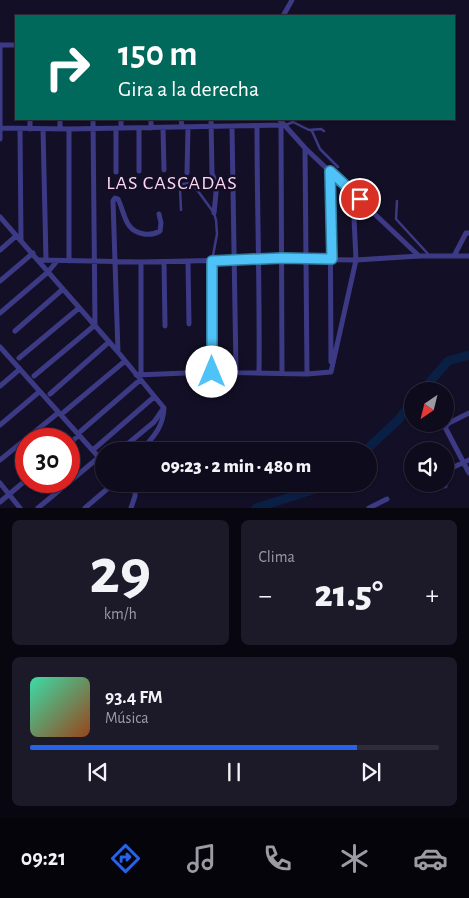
<!DOCTYPE html>
<html lang="es">
<head>
<meta charset="utf-8">
<style>
  :root { --surface:#0e0b1c; --page:#1c1929; --text:#f1f3f6; --muted:#9b9ba3; --line:#2e2b3b; --accent:#2563eb }
  body { margin:0; font-family:"Alegreya Sans",sans-serif; background:var(--page); color:var(--text); height:100vh; display:flex; flex-direction:column; font-size:19px; white-space:nowrap }
  * { box-sizing:border-box; margin:0 }
  p { font-size:16px; color:var(--muted) }
  .icon { flex:none; width:28px; height:28px; fill:none; stroke:currentColor; stroke-width:2; stroke-linecap:round; stroke-linejoin:round }
  .map { position:relative; height:508px; overflow:hidden }
  .sheet { display:flex; flex-direction:column; gap:12px; padding:12px; background:#08060f; flex:1 }
  .sheet>* { flex:none }
  .top-card { position:absolute; left:15px; top:15px; width:440px; height:105px; border-radius:0px; box-shadow:0 1px 4px #0004,0 0 0 1px var(--line); background:#00695c; color:#fff; overflow:hidden }
  .needle { width:32px; rotate:215deg }
  .tools { position:absolute; left:404px; top:382px; display:grid; gap:10px }
  .tools a { display:grid; place-items:center; width:50px; height:50px; border-radius:50%; background:var(--surface); box-shadow:0 1px 4px #0004,0 0 0 1px var(--line); font-size:25px }
  .speed { position:absolute; left:15px; top:428px; display:flex; gap:10px; font-size:25px; font-weight:700; text-align:center }
  .speed>* { display:grid; place-content:center; width:65px; height:65px; border-radius:50%; background:var(--surface); box-shadow:0 1px 4px #0004,0 0 0 1px var(--line); line-height:1 }
  .speed .limit { border:8px solid #d22; background:#fff; color:#111 }
  .pin { position:absolute; display:grid; place-items:center; width:42px; height:42px; color:#fff; margin:-21px; border:2px solid #fff; border-radius:50%; box-shadow:0 1px 5px #0007 }
  .me { position:absolute; width:55px; margin:-28px; rotate:0deg; stroke-linejoin:round; filter:drop-shadow(0 0 4px #0008) }
  .turn { display:flex; align-items:center; gap:18px; height:105px; padding:0 20px; font-size:22px }
  .turn .icon { width:65px; height:65px; stroke-width:2.5 }
  .turn b { display:block; font-size:35px; line-height:42px }
  .big { font-size:38px; font-weight:800; line-height:1.1 }
  .sheet .widget { flex:1; display:flex; flex-direction:column; justify-content:center; gap:8px; min-width:0; padding:0 18px; border-radius:8px; background:var(--page) }
  .sheet .dial { align-items:center; gap:0 }
  .dial b { font-size:65px; line-height:1 }
  .song { display:flex; align-items:center; gap:15px }
  .cover { width:60px; height:60px; border-radius:8px; background:linear-gradient(135deg,hsl(160 70% 55%),hsl(20 70% 35%)) }
  .played { height:5px; border-radius:2px; background:linear-gradient(90deg,var(--accent) 80%,var(--line) 80%) }
  .keys { display:flex; justify-content:space-around; direction:ltr }
  .heat { display:flex; justify-content:space-between; align-items:center; font-size:28px; direction:ltr }
  .sheet .tiles { flex:1; display:grid; gap:12px; grid-template-columns:1fr 1fr }
  .widget:last-child { grid-column:span 2 }
  .trip { position:absolute; left:95px; top:442px; width:282px; height:50px; border-radius:25px; background:var(--surface); box-shadow:0 1px 4px #0004,0 0 0 1px var(--line); font-weight:800; line-height:50px; text-align:center }
  .tabs { display:flex; height:80px; justify-content:space-around; align-items:center; background:#06040b; color:var(--muted) }
  .tabs .icon { width:35px; height:35px }
  .tabs .active { color:var(--accent) }
  .tabs b { font-size:22px; color:var(--text) }
  .map>svg:first-child { display:block }
  .lines { fill:none; stroke-linecap:round; stroke-linejoin:round }
  .river { stroke:#0a1f44; stroke-width:9 }
  .lane { stroke:#3d3a85; stroke-width:2.5 }
  .street { stroke:#3d3a85; stroke-width:5 }
  .route-casing { stroke:#337fa1; stroke-width:12 }
  .route { stroke:#4fc3f7; stroke-width:9 }
  .labels { text-anchor:middle; stroke-width:5; stroke-linejoin:round; paint-order:stroke }
  .neighbourhood-label { font-size:20px; letter-spacing:1px; fill:#ffd6f0; stroke:#130f26 }
</style>
</head>
<body>
<div class="map">
<svg width="469" height="508" viewBox="0 0 469 508">
  <rect width="100%" height="100%" fill="#130f26"/>
  <g class="lines">
    <!-- river -->
    <path class="river" d="M422,391l26,-30 21,-6
      M365,451l34,-32 13,-16
      M256,508l75,-24"/>
    <!-- lane -->
    <path class="lane" d="M286,125l7,-3 16,8 12,-1 3,2
      M312,131l8,18 18,18
      M397,201l-1,18 33,36
      M181,210l-1,-22 3,-4 6,-1 6,4 19,26 2,7 1,14 -5,27"/>
    <!-- street -->
    <path class="street" d="M283,16l9,-16
      M0,45h16
      M181,119l1,8
      M211,119l1,54 4,11v9l-2,20
      M279,119l26,29 114,108
      M281,126l1,247
      M232,127l4,245
      M257,127c0,82 3,164 2,246
      M0,128l69,1 216,-4
      M116,128v44
      M121,128v-9
      M139,128v43
      M151,128v-9
      M163,128l1,42
      M20,129l1,111
      M30,129v-10
      M43,129l3,131
      M60,129v-10
      M69,129v132
      M0,139v-94
      M305,148l2,226
      M330,171l1,191
      M187,173l1,-46
      M0,217l118,135 46,56c-1,20 -11,29 -23,43
      M0,250l16,-14
      M454,256l12,-23h3
      M39,260l102,2 141,-3 74,1 63,-4h50
      M141,262v113
      M164,262l1,64
      M188,262l1,62
      M0,281l33,-28
      M0,313l48,-41 9,-11
      M15,331l48,-42
      M0,347l104,116
      M118,352l-5,-151 2,-3 3,1c7,14 6,32 26,35 6,1 11,0 16,-3l1,-8 -2,-9
      M19,358l60,-50
      M211,372l1,-111
      M136,375l75,-3 96,2 24,-2 25,-112 -2,-42
      M34,376l61,-51 -2,-206
      M0,386l20,-17
      M50,394l59,-52
      M64,412l61,-51
      M469,413l-20,10 -4,4 24,46
      M0,425l39,-33
      M81,431l59,-51
      M69,444l9,-8
      M94,449l60,-52
      M119,451l35,-29 9,-13
      M0,460l58,-47
      M445,471l24,-11
      M0,483l20,25
      M444,484l1,2
      M0,502l26,-22
      M38,508l60,-50
      M85,508l28,-24
      M131,508l4,-12v-12
      M369,508l18,-9"/>
  </g>
  <g class="lines">
    <defs>
      <path id="route" d="M212,372v-111l70,-3 50,1 -2,-88 30,28"/>
    </defs>
    <!-- route casing -->
    <use href="#route" class="route-casing"/>
    <!-- route -->
    <use href="#route" class="route"/>
  </g>
  <g class="labels">
    <!-- neighbourhood labels -->
    <g class="neighbourhood-label">
      <text x="172" y="189">LAS CASCADAS</text>
    </g>
  </g>
</svg>
<div class="tools">
<a><svg class="needle" viewBox="-14 -14 28 28"><path d="M0-13l5 13h-10z" fill="#e53935"/><path d="M0 13l5-13h-10z" fill="#9b9ba3"/></svg></a>
<a><svg class="icon" aria-label="sound" viewBox="0 0 24 24"><path d="M4 9h4l5-4v14l-5-4H4zM17 9q2 3 0 6"/></svg></a>
</div>
<div class="speed"><div class="limit">30</div></div>
<div class="pin" style="left:360px;top:199px;background:#d93025"><svg class="icon" aria-label="arrive" viewBox="0 0 24 24"><path d="M6 21V4h12l-3 4 3 4H6"/></svg></div>
<svg class="me" style="left:212px;top:372px" viewBox="-20 -20 40 40"><circle r="19" fill="#fff"/><path d="M0-13L10 11 0 6-10 11z" fill="#4fc3f7"/></svg>
<div class="trip">09:23 · 2 min · 480 m</div>
<div class="top-card">
<div class="turn"><svg class="icon" aria-label="right" viewBox="0 0 24 24"><path d="M7 20v-9h11M14 6l5 5-5 5"/></svg><div><b>150 m</b>Gira a la derecha</div></div>
</div>
</div>
<section class="sheet">
<div class="tiles">
<div class="widget dial"><b>29</b><p>km/h</p></div>
<div class="widget"><p>Clima</p>
<div class="heat"><a>−</a><b class="big">21.5°</b><a>+</a></div>
</div>
<div class="widget">
<div class="song"><i class="cover"></i><div><b>93.4 FM</b><p>Música</p></div></div>
<div class="played"></div>
<div class="keys"><svg class="icon" aria-label="previous" viewBox="0 0 24 24"><path d="M18 5L8 12l10 7zM5 5v14"/></svg><svg class="icon" aria-label="pause" viewBox="0 0 24 24"><path d="M8 5v14M16 5v14"/></svg><svg class="icon" aria-label="next" viewBox="0 0 24 24"><path d="M6 5l10 7-10 7zM19 5v14"/></svg></div>
</div>
</div>
</section>
<nav class="tabs">
<b>09:21</b>
<svg class="icon active" aria-label="directions" viewBox="0 0 24 24"><path d="M12 3l9 9-9 9-9-9zM9 14v-3h6M13 9l2 2-2 2"/></svg>
<svg class="icon" aria-label="music" viewBox="0 0 24 24"><path d="M9 18V5l10-2v13"/><circle cx="6" cy="18" r="3"/><circle cx="16" cy="16" r="3"/></svg>
<svg class="icon" aria-label="phone" viewBox="0 0 24 24"><path d="M5 4h4l2 5-3 2q2 4 5 5l2-3 5 2v4C11 20 4 13 5 4z"/></svg>
<svg class="icon" aria-label="climate" viewBox="0 0 24 24"><path d="M12 3v18M4 7l16 10M4 17L20 7"/></svg>
<svg class="icon" aria-label="car" viewBox="0 0 24 24"><path d="M5 17H2v-5l4-1 3-4h7l3 4 3 1v5h-3M9 17h6M6 11h13"/><circle cx="7" cy="17" r="2"/><circle cx="17" cy="17" r="2"/></svg>
</nav>
</body>
</html>
